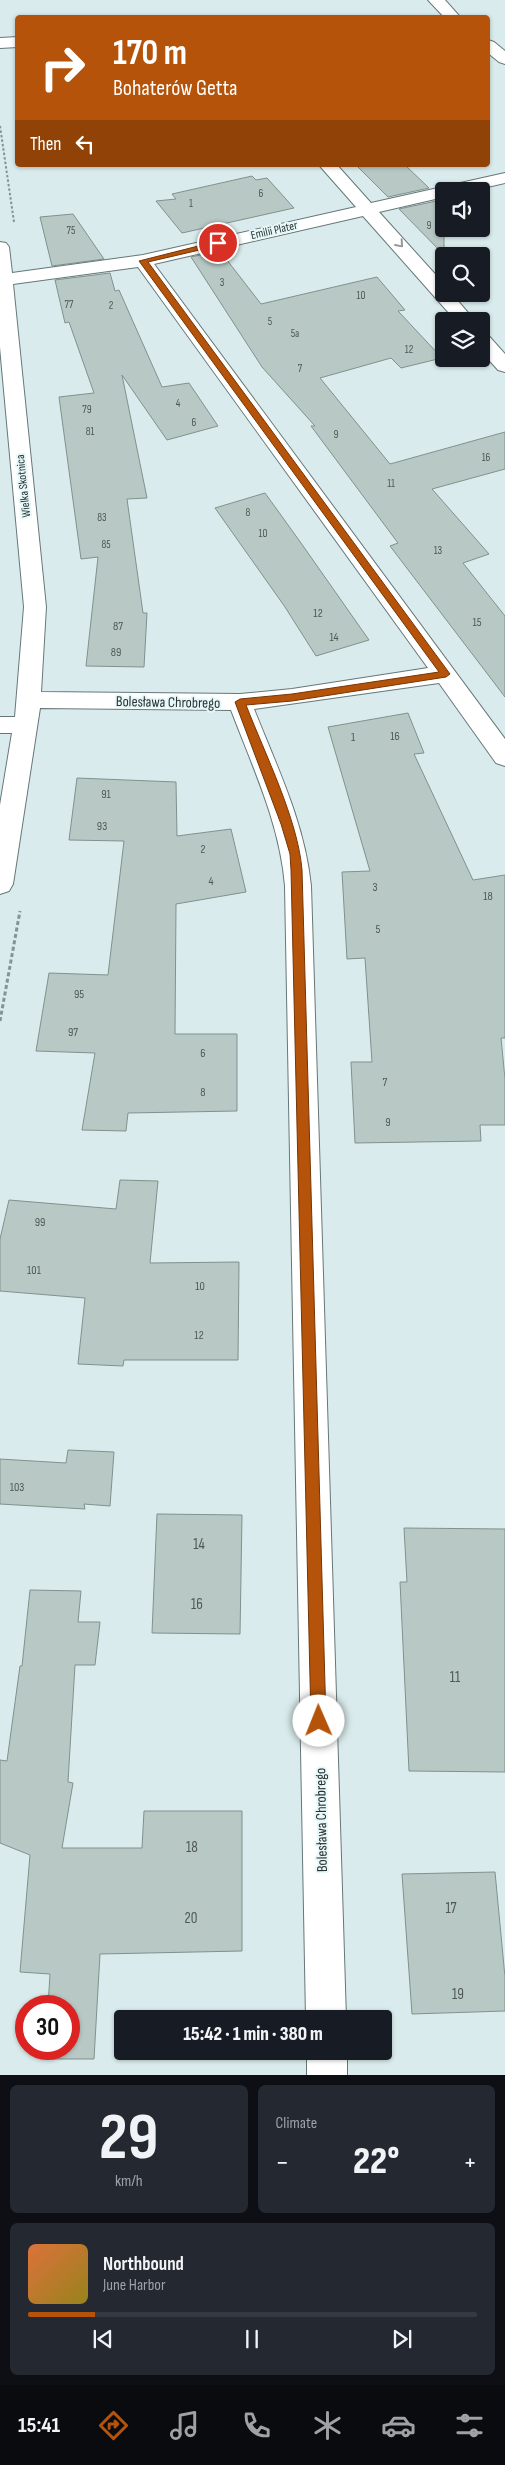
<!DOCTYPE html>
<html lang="en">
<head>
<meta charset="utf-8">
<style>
  :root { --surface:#171b24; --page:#242831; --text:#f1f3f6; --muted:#9ea1a6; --line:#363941; --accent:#b45309 }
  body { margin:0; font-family:"Sofia Sans Condensed",sans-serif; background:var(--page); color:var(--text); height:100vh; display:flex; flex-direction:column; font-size:19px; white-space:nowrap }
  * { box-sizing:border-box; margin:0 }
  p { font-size:16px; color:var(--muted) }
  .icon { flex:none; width:28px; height:28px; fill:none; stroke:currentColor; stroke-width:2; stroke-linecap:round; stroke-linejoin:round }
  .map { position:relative; height:2075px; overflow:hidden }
  .side { display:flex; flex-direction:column; gap:10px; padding:10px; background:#0d0f14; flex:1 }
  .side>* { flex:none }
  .top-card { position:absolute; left:15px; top:15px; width:475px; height:152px; border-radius:5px; box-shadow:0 1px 4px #0004; background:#b45309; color:#fff; overflow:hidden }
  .fabs { position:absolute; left:435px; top:182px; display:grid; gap:10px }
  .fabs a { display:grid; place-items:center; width:55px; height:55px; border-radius:5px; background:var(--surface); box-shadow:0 1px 4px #0004; font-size:25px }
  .speed { position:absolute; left:15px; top:1995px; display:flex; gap:10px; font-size:25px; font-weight:700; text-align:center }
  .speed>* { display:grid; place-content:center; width:65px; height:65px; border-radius:50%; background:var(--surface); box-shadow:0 1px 4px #0004; line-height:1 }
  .speed .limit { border:8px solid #d22; background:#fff; color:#111 }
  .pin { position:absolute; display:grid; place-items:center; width:42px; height:42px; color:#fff; margin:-21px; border:2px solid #fff; border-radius:50%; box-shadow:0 1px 5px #0007 }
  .me { position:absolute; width:55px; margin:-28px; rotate:359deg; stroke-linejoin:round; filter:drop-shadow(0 0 4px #0008) }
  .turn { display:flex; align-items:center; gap:18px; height:105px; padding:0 15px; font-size:22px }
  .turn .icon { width:65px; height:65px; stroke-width:2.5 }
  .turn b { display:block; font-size:35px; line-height:42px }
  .then { display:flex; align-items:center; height:48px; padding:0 15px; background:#0003; gap:10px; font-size:19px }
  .big { font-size:38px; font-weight:800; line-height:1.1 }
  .side .widget { flex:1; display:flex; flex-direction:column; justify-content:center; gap:8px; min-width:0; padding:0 18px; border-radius:8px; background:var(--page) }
  .side .dial { align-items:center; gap:0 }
  .dial b { font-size:65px; line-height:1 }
  .song { display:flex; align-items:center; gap:15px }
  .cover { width:60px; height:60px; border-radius:8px; background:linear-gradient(135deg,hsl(20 70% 55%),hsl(50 70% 35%)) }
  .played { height:5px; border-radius:2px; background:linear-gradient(90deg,var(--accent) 15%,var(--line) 15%) }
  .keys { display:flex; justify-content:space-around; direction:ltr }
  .heat { display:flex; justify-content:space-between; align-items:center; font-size:28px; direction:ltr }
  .side .tiles { flex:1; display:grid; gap:10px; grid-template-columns:1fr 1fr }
  .widget:last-child { grid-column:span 2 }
  .trip { position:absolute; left:114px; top:2010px; width:278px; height:50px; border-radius:5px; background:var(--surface); box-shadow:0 1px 4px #0004; font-weight:800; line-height:50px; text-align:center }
  .menu { display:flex; height:80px; justify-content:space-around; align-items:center; background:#090b0e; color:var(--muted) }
  .menu .icon { width:35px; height:35px }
  .menu .on { color:var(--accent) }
  .menu b { font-size:22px; color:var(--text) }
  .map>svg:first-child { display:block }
  .building { fill:#b8c9c5; stroke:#81918d }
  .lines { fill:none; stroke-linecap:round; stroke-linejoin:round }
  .street-casing { stroke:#677779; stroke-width:2 }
  .path-far1 { stroke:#869394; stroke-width:2; stroke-dasharray:2.5 2; stroke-linecap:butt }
  .path { stroke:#869394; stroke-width:3; stroke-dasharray:4 2.5; stroke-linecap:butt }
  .street { fill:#fff; fill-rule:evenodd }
  .oneway { stroke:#959898 }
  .route { fill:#b45309; stroke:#753606 }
  .labels { text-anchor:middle; stroke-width:4; stroke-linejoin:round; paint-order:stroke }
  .far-number-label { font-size:11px; fill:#4e5857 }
  .far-street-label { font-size:12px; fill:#2b3232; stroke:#e6f8f9 }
  .number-label { font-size:12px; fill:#4e5857 }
  .street-label { font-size:15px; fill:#2b3232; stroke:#e6f8f9 }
  .near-number-label { font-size:15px; fill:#4e5857 }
</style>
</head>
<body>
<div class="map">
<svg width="505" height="2075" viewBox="0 0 505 2075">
  <rect width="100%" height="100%" fill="#d9ebec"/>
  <!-- building -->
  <path class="building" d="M356,165h49l24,23 -41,9z
    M252,176l4,4 11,-2 27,30 -112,25 -26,-32 20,-2 -4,-5z
    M441,200l3,2v53l-45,-46z
    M73,214l31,45 -52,7 -12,-49z
    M220,251l41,53 116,-27 28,33 -7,1 44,47 -41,10 -10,-10 -71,20 70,86 115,-32v37l-73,20 57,65 -26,9 42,53v81l-115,-151 8,-3 -87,-117h4l-53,-59 -71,-110z
    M110,273l5,18 4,-1 43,97 27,-4 29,43 -51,14 -45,-65 25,123 -20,1 16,114h4l-3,54 -58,-1 12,-109 -17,2 -22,-162 35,-4 -25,-71 -4,1 -10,-43z
    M265,493l36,50 68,97 -53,16 -31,-49 -70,-99z
    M408,713l16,40 -10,1 59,126 32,-5v163h-4l4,41v46h-25l1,16 -126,2 -4,-81h21l-7,-104 -18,1 -5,-87 28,-1 -42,-144z
    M77,778l99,4 1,54 54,-7 15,63 -70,12 -1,130h62v77l-109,2 -2,18 -44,-1 13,-77 -59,-2 13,-78 59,2 16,-134 -55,-1z
    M120,1180l38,1 -8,82 89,-1 -1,98h-114l-1,6 -45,-2 7,-66 -85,-7v-52l9,-39 107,9z
    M68,1450l46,2 -4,54 -26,-2 1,5 -85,-5v-45l66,4z
    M157,1514l85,1 -2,119 -88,-1z
    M404,1528l101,1v243l-96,-1 -9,-189h7z
    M30,1590l51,1 -3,31h22l-5,43h-20l-7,117 5,1 -11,65h80l2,-37h98v140l-142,3 -6,105h-49v-10h24v-43h-21l2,-32 -30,-2 10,-117 -30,-12v-83l7,1 13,-95h2z
    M495,1872l10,105v34l-93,3 -10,-140z"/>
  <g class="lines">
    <defs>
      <path id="street" d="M428,0h17l16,18h-16z
        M18,37v10l-18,1v-10z
        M488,40l6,2 11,9v13l-6,-2 -11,-9z
        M319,165h18l34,38 134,-30v10l-35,8h-26v6l-65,15 65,72v10h8l23,27h-19l-93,-105 -209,48 351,475v27l-9,-3 -57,-80 -185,26c23,58 51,115 57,177l35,1133h-40l-21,-1133c-5,-62 -32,-118 -54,-176l-191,-2 -27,176 -4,7 -9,3v-89l12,-72h-12v-16h15l9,-110 -24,-260v-105l6,1 3,4 3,26 131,-18 213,-48zM138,267l290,401 -136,21 -52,5 -199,-2 5,-85 -33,-323z
        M481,333l7,2 17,19v18l-7,-2 -17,-19z
        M307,2051h40v24h-40z"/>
    </defs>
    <!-- street casing -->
    <use href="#street" class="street-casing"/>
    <!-- path-far1 -->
    <path class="path-far1" d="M0,126l14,96"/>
    <!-- path -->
    <path class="path" d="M0,1021l20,-110"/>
    <!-- street -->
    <use href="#street" class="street"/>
  </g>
  <!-- one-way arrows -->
  <defs><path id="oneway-chevron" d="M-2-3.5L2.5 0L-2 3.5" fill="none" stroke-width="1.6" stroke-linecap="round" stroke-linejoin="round" transform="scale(1.25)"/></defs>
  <use class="oneway" href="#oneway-chevron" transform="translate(400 244) rotate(49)"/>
  <!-- route -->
  <path class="route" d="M218,241l3,1v3l-73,17 302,412 -4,3 -154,24 -46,4c19,49 52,115 56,165l24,851 -2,5 -5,2 -6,-2 -2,-5 -20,-851 -1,-16 -9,-30 -46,-122 5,-3 52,-5 147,-22 -300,-411z"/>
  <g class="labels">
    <!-- far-number labels -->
    <g class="far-number-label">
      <text x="261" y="197">6</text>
      <text x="191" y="207">1</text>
      <text x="429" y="229">9</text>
      <text x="71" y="234">75</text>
      <text x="222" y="286">3</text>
      <text x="361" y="299">10</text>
      <text x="69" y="308">77</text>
      <text x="111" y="309">2</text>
      <text x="270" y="325">5</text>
      <text x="295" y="337">5a</text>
      <text x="409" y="353">12</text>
      <text x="300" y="372">7</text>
      <text x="178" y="407">4</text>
      <text x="87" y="413">79</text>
      <text x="194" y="426">6</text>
      <text x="90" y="435">81</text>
      <text x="336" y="438">9</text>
      <text x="486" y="461">16</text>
      <text x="391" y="487">11</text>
      <text x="248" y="516">8</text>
      <text x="102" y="521">83</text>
      <text x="263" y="537">10</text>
      <text x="106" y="548">85</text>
      <text x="438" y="554">13</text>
    </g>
    <!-- far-street labels -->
    <g class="far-street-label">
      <text transform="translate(274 230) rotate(-13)" y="4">Emilii Plater</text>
      <text transform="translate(23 486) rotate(-96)" y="4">Wielka Skotnica</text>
    </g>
    <!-- number labels -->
    <g class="number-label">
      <text x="318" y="617">12</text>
      <text x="477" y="626">15</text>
      <text x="118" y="630">87</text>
      <text x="334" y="641">14</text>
      <text x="116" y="656">89</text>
      <text x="395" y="740">16</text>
      <text x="353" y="741">1</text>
      <text x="106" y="798">91</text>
      <text x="102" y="830">93</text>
      <text x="203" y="853">2</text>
      <text x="211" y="885">4</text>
      <text x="375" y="891">3</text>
      <text x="488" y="900">18</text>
      <text x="378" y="933">5</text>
      <text x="79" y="998">95</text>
      <text x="73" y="1036">97</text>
      <text x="203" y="1057">6</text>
      <text x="385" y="1086">7</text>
      <text x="203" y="1096">8</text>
      <text x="388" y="1126">9</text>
      <text x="40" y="1226">99</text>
      <text x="34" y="1274">101</text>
      <text x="200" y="1290">10</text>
      <text x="199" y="1339">12</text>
      <text x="17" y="1491">103</text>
    </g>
    <!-- street labels -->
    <g class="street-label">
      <text transform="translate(168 702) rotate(1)" y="5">Bolesława Chrobrego</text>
      <text transform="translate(321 1820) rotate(-91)" y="5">Bolesława Chrobrego</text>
    </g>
    <!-- near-number labels -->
    <g class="near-number-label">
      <text x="199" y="1549">14</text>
      <text x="197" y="1609">16</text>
      <text x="455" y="1682">11</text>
      <text x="192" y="1852">18</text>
      <text x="451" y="1913">17</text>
      <text x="191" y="1923">20</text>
      <text x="458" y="1999">19</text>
    </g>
  </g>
</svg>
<div class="fabs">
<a><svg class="icon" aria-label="sound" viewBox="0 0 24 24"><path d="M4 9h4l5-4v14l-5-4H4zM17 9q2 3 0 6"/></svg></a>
<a><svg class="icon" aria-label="search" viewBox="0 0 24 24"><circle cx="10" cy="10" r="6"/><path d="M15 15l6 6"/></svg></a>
<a><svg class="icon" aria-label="layers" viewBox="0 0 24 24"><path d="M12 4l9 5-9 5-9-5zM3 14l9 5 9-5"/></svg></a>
</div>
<div class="speed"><div class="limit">30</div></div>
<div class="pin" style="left:218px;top:243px;background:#d93025"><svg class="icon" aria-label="arrive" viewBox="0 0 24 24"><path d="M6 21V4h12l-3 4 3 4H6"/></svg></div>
<svg class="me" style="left:319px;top:1721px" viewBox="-20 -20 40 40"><circle r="19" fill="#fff"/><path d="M0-13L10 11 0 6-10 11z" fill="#b45309"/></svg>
<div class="trip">15:42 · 1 min · 380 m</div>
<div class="top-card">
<div class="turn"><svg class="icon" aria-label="right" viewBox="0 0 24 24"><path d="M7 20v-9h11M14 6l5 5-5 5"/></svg><div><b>170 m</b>Bohaterów Getta</div></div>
<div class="then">Then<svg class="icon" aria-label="left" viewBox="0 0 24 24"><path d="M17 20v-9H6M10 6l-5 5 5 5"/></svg></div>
</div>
</div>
<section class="side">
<div class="tiles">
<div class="widget dial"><b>29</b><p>km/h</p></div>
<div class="widget"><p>Climate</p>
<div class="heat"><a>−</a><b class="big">22°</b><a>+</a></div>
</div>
<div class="widget">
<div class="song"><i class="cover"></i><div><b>Northbound</b><p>June Harbor</p></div></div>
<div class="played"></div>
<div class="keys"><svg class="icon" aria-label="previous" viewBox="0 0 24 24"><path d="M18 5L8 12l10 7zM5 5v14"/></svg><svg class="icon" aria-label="pause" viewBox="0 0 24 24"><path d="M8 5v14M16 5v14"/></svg><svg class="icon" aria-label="next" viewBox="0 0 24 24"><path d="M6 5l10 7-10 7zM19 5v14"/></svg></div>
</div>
</div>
</section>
<nav class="menu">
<b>15:41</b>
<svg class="icon on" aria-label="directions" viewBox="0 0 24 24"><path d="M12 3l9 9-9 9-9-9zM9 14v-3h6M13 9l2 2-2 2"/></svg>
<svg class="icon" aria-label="music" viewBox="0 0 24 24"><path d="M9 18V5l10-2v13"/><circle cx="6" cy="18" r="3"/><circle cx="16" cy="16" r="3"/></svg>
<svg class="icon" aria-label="phone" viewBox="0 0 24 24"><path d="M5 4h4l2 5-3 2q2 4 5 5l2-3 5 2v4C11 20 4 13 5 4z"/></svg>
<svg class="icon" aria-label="climate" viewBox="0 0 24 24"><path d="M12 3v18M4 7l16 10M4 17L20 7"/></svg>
<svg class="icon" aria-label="car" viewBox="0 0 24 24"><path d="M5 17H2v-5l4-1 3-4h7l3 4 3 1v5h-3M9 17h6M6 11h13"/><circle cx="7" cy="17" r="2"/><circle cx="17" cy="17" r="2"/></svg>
<svg class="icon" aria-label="filters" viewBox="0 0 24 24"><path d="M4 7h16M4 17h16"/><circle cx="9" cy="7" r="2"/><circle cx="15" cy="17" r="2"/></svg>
</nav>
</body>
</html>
